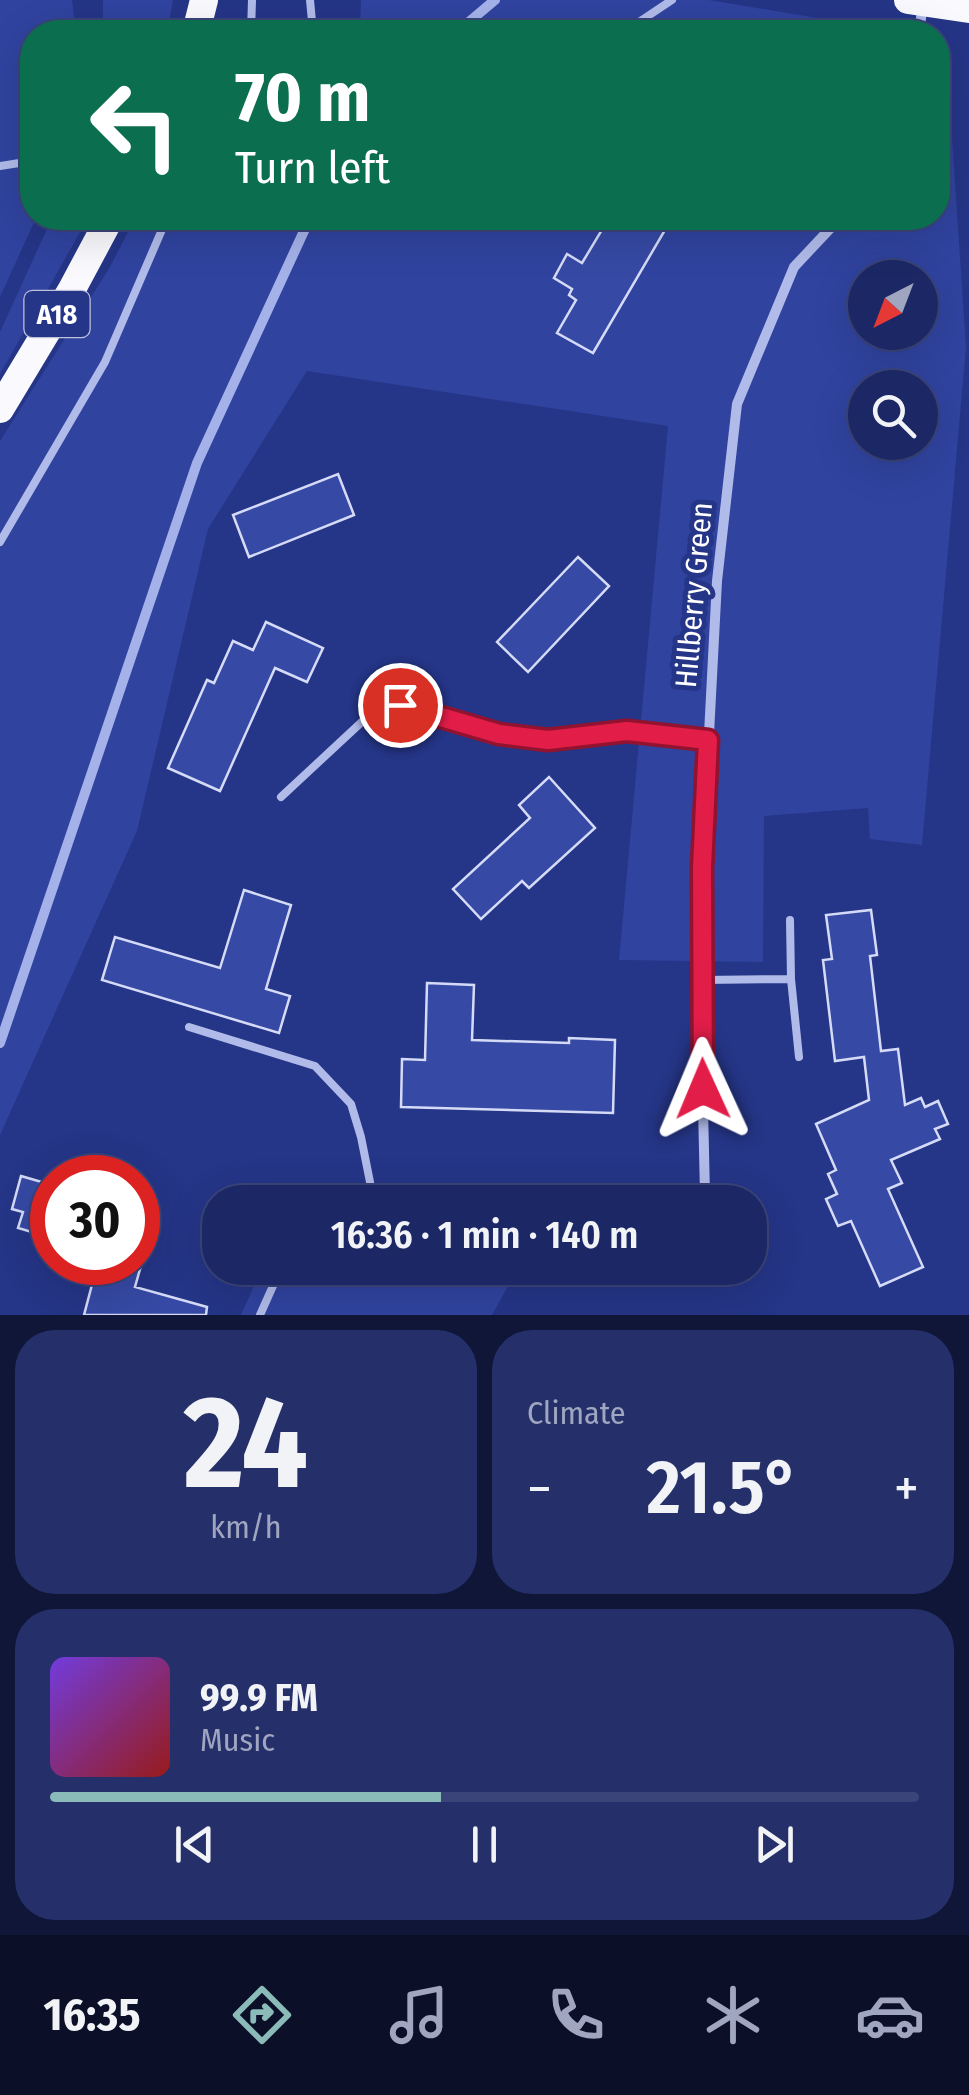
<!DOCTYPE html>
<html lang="en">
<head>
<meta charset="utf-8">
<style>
  :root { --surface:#1c2865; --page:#25306b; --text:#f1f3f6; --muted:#a0a6bf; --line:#3a4479; --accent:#8bbbb9 }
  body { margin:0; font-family:"Fira Sans Condensed",sans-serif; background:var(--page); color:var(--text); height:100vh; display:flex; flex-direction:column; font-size:38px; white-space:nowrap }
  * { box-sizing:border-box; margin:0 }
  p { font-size:32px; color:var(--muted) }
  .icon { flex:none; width:55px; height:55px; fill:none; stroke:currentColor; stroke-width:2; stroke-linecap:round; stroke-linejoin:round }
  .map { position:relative; height:1315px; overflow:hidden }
  .side { display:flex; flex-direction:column; gap:15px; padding:15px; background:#0f1638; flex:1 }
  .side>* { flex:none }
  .top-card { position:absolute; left:20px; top:20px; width:930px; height:210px; border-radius:40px; box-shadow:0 10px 40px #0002,0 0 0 2px var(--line); background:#0b6e4f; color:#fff; overflow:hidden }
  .needle { width:65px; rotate:222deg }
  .tools { position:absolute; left:848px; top:260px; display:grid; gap:20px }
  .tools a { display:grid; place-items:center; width:90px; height:90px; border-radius:50%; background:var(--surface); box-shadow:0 10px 40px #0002,0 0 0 2px var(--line); font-size:50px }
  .speed { position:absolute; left:30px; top:1155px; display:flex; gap:20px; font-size:50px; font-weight:700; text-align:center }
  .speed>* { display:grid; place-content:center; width:130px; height:130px; border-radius:50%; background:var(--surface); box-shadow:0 10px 40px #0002,0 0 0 2px var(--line); line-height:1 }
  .speed .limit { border:15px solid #d22; background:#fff; color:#111 }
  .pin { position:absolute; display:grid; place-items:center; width:85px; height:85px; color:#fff; margin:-42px; border:5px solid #fff; border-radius:50%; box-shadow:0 2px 10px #0007 }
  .me { position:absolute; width:110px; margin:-55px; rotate:359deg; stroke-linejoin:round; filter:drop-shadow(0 0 8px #0008) }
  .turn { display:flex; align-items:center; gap:35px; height:210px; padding:0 50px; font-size:45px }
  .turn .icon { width:130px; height:130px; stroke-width:2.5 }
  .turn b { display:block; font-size:70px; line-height:85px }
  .big { font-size:75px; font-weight:600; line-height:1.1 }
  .side .widget { flex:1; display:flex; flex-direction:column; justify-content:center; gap:15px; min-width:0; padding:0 35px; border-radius:40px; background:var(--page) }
  .side .dial { align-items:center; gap:0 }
  .dial b { font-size:130px; line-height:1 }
  .song { display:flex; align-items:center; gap:30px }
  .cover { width:120px; height:120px; border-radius:15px; background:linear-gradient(135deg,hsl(260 70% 55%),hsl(0 70% 35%)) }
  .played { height:10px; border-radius:5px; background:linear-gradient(90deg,var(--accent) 45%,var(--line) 45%) }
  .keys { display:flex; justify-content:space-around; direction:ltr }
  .heat { display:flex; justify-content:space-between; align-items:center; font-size:55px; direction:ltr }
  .side .tiles { flex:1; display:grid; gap:15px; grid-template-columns:1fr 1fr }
  .widget:last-child { grid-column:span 2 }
  .trip { position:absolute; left:202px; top:1185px; width:565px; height:100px; border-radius:40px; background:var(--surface); box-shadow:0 10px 40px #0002,0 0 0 2px var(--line); font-weight:600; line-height:100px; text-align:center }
  .tab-bar { display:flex; height:160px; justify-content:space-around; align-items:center; background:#0b1028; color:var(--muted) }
  .tab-bar .icon { width:70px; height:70px }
  .tab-bar .current { color:var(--accent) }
  .tab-bar b { font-size:45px; color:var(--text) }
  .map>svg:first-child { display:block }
  .green { fill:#30439f; fill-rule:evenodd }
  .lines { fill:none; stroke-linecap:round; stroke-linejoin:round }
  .stream { stroke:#a5b2e9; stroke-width:10 }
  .building { fill:#3649a4; stroke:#d5dbf7; stroke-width:2.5 }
  .service { stroke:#b1bbe9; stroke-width:8 }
  .minor { stroke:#b1bbe9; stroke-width:10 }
  .trunk { stroke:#fafafe; stroke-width:28 }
  .route-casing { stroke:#92132f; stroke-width:25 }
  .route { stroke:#e11d48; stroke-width:18 }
  .labels { text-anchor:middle; stroke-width:10; stroke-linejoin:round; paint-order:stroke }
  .shield { fill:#253587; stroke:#bec2db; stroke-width:2.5 }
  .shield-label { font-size:28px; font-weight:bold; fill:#fff }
  .street-label { font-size:30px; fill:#fff; stroke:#253587 }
</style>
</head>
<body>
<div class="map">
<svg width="969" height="1315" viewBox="0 0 969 1315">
  <rect width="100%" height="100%" fill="#253587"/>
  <!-- green -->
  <path class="green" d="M0,0h72l4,32h-44v186h4l-36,79z
    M103,0h70l-6,32h-64z
    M361,0h348l192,32h-547l6,-2z
    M938,77l11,16 17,254 -44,498 -52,-6 -2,-31 -104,8 -1,146 -144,-2 49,-534 -361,-55 -99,158 -71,302 -137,304v-694l110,-174 25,-49h803zM865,278h55v54h-55zM865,388h55v54h-55z
    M52,218h36l-88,156v-42z
    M262,1268h256l-26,47h-251z"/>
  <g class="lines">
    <!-- stream -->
    <path class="stream" d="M457,32l38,-32
      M0,1043l197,-580 113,-245"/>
  </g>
  <!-- building -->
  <path class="building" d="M609,218h63l-79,135 -36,-20 19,-33 -7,-5 3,-6 -18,-11 13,-24 15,9z
    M338,474l16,41 -105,42 -16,-42z
    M578,557l31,29 -81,86 -31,-30z
    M266,622l57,26 -16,34 -32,-14 -55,123 -52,-23 39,-88 7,3 19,-42 20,9z
    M549,777l46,51 -66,60 -7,-7 -41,38 -28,-30 77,-71 -11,-13z
    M244,890l47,15 -25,84 24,7 -11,37 -177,-53 13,-43 105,31z
    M871,910l6,45 -7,1 11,95 17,-2 7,56 16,-7 4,9 13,-6 10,23 -13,5 5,10 -49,21 11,23 -14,6 35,78 -43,19 -29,-65 -13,5 -12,-27 11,-5 -9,-20 8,-4 -20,-46 53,-24 -5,-43 -29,4 -12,-101 9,-1 -6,-44z
    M427,983l47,2 -2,55 97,3v-5l46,2 -2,73 -212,-6 1,-48 23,1z
    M21,1176l31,9v53l-34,-10 5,-16 -11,-3z
    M98,1262h44l-7,25 72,20 -1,8h-122z"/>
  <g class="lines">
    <!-- service -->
    <path class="service" d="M310,0l3,32
      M251,32l1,-32
      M624,32l48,-32
      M0,166l32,-5
      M0,542l105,-180 62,-144
      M281,797l85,-79 34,-13 99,29 49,6 79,-9 81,9
      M791,979l8,78
      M701,980l90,-1 -1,-59
      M189,1027l126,39 36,38 10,33 13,65
      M260,1315l21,-47"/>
    <!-- minor -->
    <path class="minor" d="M919,32l4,-28
      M535,1202l3,-2 76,-5h91l-4,-177 1,-150 15,-287 20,-177 57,-137 46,-49"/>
    <!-- trunk -->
    <path class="trunk" d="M908,0l61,9
      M196,32l8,-32
      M0,409l71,-118 39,-73"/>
  </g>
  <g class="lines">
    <defs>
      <path id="route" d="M400,705l99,29 49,6 79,-9 81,9 -6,128 1,221"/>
    </defs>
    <!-- route casing -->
    <use href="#route" class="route-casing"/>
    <!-- route -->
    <use href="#route" class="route"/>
  </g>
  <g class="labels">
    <!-- shield labels -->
    <rect class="shield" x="24.5" y="291" width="65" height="46" rx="8"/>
    <g class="shield-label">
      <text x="57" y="324">A18</text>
    </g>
    <!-- street labels -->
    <g class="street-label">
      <text transform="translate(694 595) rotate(-85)" y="10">Hillberry Green</text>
    </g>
  </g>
</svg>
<div class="tools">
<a><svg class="needle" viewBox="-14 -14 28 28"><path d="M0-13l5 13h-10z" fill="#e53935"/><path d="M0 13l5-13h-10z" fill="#a0a6bf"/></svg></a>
<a><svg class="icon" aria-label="search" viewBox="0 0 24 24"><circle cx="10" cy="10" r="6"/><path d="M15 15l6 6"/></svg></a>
</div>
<div class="speed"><div class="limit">30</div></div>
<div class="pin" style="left:400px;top:705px;background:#d93025"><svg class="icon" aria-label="arrive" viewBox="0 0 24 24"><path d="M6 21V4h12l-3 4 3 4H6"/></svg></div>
<svg class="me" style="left:703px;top:1089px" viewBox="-20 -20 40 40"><path d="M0-17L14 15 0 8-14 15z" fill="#e11d48" stroke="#fff" stroke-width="4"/></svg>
<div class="trip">16:36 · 1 min · 140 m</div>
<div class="top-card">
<div class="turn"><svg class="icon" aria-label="left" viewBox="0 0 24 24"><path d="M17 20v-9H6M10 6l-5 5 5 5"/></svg><div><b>70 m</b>Turn left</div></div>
</div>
</div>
<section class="side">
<div class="tiles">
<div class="widget dial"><b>24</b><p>km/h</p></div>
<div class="widget"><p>Climate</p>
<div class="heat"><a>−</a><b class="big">21.5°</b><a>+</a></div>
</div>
<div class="widget">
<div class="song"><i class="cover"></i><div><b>99.9 FM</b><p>Music</p></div></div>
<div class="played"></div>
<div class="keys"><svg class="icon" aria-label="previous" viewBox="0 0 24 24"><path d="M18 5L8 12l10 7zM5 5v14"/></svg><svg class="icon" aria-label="pause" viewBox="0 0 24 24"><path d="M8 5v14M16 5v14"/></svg><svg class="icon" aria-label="next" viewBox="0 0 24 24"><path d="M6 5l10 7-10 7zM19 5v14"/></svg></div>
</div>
</div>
</section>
<nav class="tab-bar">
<b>16:35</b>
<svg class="icon current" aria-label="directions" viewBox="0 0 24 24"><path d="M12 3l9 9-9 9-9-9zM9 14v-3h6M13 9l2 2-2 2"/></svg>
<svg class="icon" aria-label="music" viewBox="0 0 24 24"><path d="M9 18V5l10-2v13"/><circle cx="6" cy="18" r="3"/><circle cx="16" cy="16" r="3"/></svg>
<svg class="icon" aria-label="phone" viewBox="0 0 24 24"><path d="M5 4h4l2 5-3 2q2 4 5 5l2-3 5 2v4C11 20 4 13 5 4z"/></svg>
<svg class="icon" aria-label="climate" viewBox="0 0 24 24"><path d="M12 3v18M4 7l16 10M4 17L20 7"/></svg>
<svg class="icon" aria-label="car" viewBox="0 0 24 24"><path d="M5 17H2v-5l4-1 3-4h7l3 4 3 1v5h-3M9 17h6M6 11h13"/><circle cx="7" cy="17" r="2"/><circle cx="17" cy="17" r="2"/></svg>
</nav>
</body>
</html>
